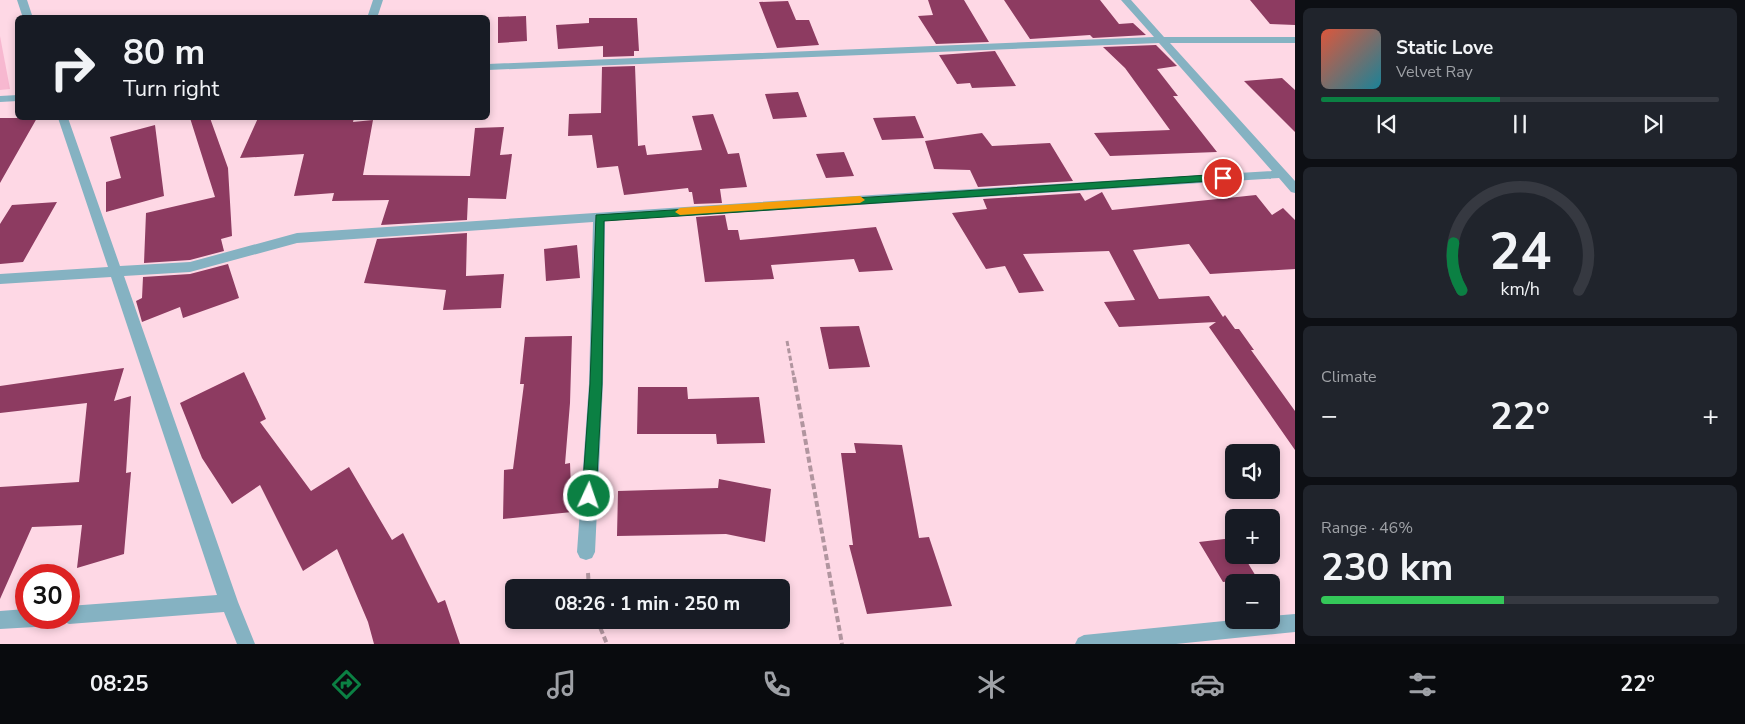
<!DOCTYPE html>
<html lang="en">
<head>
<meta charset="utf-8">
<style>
  :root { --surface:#171b24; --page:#20242c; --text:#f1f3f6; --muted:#9ea1a6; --line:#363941; --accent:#0b8043 }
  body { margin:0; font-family:"Nunito Sans",sans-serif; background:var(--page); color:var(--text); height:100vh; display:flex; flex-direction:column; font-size:19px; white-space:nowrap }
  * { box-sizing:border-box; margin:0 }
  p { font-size:16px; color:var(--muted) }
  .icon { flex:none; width:28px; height:28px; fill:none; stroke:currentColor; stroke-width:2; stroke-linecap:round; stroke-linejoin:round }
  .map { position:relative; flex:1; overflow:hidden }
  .sheet { display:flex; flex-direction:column; gap:8px; padding:8px; background:#0d0f14; width:450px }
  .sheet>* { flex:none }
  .banner { position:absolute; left:15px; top:15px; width:475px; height:105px; border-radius:8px; box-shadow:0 2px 8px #0003; background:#171b24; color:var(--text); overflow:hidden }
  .tools { position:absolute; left:1225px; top:444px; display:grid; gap:10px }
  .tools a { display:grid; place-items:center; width:55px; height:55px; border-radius:8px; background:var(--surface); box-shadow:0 2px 8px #0003; font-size:25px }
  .speed { position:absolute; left:15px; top:564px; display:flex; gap:10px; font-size:25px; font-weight:700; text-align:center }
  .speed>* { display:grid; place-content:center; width:65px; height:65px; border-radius:50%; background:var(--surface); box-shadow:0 2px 8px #0003; line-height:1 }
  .speed .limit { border:8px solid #d22; background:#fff; color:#111 }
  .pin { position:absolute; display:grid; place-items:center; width:42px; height:42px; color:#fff; margin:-21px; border:2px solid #fff; border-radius:50%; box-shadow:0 1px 5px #0007 }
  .me { position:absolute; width:55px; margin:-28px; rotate:3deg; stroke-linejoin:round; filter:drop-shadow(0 0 4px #0008) }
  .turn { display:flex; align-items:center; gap:18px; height:105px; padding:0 25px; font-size:22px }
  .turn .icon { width:65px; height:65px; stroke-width:2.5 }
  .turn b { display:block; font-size:35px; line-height:42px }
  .big { font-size:38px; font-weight:700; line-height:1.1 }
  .sheet .tile { flex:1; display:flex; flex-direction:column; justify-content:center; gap:8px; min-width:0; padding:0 18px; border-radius:8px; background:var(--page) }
  .sheet .dial { align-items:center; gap:0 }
  .dial svg { height:130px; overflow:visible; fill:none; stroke:var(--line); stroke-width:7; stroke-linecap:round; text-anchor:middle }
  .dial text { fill:var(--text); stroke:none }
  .song { display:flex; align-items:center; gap:15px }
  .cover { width:60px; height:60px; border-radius:8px; background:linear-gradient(135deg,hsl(10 70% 55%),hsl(190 70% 35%)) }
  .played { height:5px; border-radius:2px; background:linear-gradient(90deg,var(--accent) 45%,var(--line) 45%) }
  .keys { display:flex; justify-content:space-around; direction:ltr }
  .heat { display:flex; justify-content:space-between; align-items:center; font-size:28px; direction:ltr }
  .charge { height:8px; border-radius:4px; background:linear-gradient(90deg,#34c759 46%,var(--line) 0) }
  .trip { position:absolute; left:505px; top:579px; width:285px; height:50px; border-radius:8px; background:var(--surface); box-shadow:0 2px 8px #0003; font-weight:700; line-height:50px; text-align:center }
  .menu { display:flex; height:80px; justify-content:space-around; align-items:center; background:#090b0e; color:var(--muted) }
  .menu .icon { width:35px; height:35px }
  .menu .current { color:var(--accent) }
  .menu b { font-size:22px; color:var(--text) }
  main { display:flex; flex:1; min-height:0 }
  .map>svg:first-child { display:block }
  .green { fill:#f7b8d0 }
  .building { fill:#8d3b61 }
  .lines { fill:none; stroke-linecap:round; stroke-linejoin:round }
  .path-far1 { stroke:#b1959f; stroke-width:3; stroke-dasharray:5 2.5; stroke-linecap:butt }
  .path { stroke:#b1959f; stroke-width:4; stroke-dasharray:6 3; stroke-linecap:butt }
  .minor { fill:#85b2c2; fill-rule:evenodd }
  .route { fill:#0b8043; stroke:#07532c }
  .slow { fill:#f59e0b }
</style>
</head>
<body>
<main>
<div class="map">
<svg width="1295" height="644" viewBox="0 0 1295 644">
  <rect width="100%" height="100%" fill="#fed8e5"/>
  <!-- green -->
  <path class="green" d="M0,36l10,53 -10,1z"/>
  <!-- building -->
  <path class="building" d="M928,0h36l25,42 -53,2 -18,-28 15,-1z
    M1004,0h96l19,24 14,-1 13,12 -53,3 -3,-3 -60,4z
    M1250,0h45v25l-25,-1z
    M788,1l8,19h13l10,25 -42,3 -18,-46z
    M526,16l1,25 -29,2v-26z
    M589,18h48l2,33h-5v5l-31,1v-11l-45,3 -2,-24 33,-2z
    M1156,45l21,21 -20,3 21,27h-5l44,56 -107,4 -16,-23 76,-3 -45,-62 -22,-21z
    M995,51l21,35 -44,2 -2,-5 -13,1 -18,-29z
    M635,66l3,80 7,-1 2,10 55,-5 -10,-34 21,-2 15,40 11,-1 8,34 -27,2 2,14 -28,1 -2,-12h-3l-1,-4 -64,7 -6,-29 -21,2 -5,-33 -24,1 1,-22 32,-1 1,-46z
    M1282,78l13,12v42l-51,-51z
    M798,92l9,25 -34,2 -8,-25z
    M915,116l9,22 -42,2 -9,-22z
    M0,118h37l-37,65z
    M190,118h20l18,50 4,68 -11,3 3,12 -34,9 -46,3 2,-50 69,-16z
    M258,118h96l-1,4 20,-2 -10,55 107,1 5,-48 29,-1 -4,28 12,-1 -6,45 -38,-1 -1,22 -86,5 8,-25 -57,1 2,-8 -40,3 10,-42 -64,4z
    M155,125l9,71 -58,16v-30l15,-4 -11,-41z
    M982,133l10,13 58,-3 23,38 -95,6 -8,-17 -36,-1 -9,-28z
    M844,152l10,24 -28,2 -10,-24z
    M1102,192l10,18 144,-15 16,20 11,-7 12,12v49l-85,5 -21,-30 -56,6 26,49 50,-3 14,21 2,-2 10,14h4l15,21h-3l44,61v39l-86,-123 7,-5 -97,5 -15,-25 31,-2 -26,-49 -86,3 21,37 -25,2 -14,-27 -19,3 -34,-56 35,-4 -4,-10 97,-6 5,8z
    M57,202l-34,60 -23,2v-40l12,-19z
    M725,215l3,15h10l2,10 136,-13 17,43 -34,2 -5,-13 -83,6 3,14 -69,3 -9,-65z
    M467,233l-1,43 38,-2 -3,34 -58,2 3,-20 -82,-7 13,-44z
    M577,245l3,33 -34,3 -2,-32z
    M228,264l11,34 -56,20 -3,-11 -38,15 -6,-21 6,-3 1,-21 47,-3z
    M859,326l11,41 -41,2 -9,-42z
    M572,336l-2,67 -5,61 5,-1 2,49 -69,7 1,-49 9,-1 11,-85h-4l5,-47z
    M124,368l-10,33 17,-5 -5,77 5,-1 -7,82 -47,14 5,-43 -50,2 -32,72v-112l79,-5 8,-79 -87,10v-27z
    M244,372l22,47 -6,3 51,69 38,-24 43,73 11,-7 35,70 7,-3 15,44h-86l-6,-22 -31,-73 -34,22 -43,-86 -28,19 -30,-46 -22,-55z
    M638,387h49l1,12 71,-2 6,46 -48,1 -1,-10h-79z
    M854,443l48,2 17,93 10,-1 23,69 -85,8 -18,-69h4l-12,-92h15z
    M719,479l52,10 -6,53 -39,-8 -109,2 1,-45 100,-3z
    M1233,538l1,17h9l14,23 -34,4 -24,-40z"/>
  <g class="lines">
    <!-- path-far1 -->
    <path class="path-far1" d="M787,341l7,37"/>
    <!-- path -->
    <path class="path" d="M794,377l48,267
      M588,573l1,15
      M597,620l10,24"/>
    <!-- minor -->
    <path class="minor" d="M17,0h10l6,18h-10z
      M373,0h10l-6,18h-10z
      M1121,0h10l33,37h131v6h-125l125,138v12l-4,-1 -12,-14 -674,43 -2,163 -8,168 -3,6 -6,2 -6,-2 -3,-6 12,-168 4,-162 -296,21 -107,29 -66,4 114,326 17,42h-18l-13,-32 -155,12 -6,-3 -2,-3h8v-12l148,-11 -106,-318 -111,7v-10l108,-7 -50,-149h10l52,148 70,-4 107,-29 492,-33 483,-29 -113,-128 -671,27v-6l666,-27z
      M18,95v6l-18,1v-6z
      M26,609v9h18l-3,6 -6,3 -35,2v-18z
      M1295,614v18l-119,12h-101l3,-6 6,-3 150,-15h37v-4z"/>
  </g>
  <!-- route -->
  <path class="route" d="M1223,174l5,4 -2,2 -622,41 -2,163 -6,112 -2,5 -5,1 -5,-1 -2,-5 8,-112 6,-169z"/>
  <!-- slow -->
  <path class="slow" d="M860,196l5,4 -5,3 -180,12 -5,-3 5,-4z"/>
</svg>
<div class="tools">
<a><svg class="icon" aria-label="sound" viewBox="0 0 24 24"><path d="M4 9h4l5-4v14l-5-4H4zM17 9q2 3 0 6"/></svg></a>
<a>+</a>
<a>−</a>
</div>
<div class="speed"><div class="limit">30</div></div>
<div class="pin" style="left:1223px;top:178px;background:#d93025"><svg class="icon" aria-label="arrive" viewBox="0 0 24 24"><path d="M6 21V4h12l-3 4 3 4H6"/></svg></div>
<svg class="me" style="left:589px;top:496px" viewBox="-20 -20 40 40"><circle r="17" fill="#0b8043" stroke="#fff" stroke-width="3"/><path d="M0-11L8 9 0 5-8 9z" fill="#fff"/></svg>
<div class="trip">08:26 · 1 min · 250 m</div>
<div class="banner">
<div class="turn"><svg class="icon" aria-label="right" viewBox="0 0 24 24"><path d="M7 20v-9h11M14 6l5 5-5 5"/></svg><div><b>80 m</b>Turn right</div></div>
</div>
</div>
<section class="sheet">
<div class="tile">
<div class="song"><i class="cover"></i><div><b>Static Love</b><p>Velvet Ray</p></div></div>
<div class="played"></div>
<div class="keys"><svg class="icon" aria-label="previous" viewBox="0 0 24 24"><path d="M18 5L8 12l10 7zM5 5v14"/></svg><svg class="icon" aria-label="pause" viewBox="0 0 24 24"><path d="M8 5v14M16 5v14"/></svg><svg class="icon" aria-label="next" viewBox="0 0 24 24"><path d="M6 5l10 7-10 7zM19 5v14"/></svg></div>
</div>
<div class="tile dial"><svg viewBox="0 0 100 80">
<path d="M14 69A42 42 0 1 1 86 69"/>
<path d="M14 69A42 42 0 0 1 9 40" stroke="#0b8043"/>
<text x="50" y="56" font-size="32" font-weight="700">24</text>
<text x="50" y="72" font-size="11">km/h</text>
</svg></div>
<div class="tile"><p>Climate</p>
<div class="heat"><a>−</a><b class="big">22°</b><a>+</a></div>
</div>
<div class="tile"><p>Range · 46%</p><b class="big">230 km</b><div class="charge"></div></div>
</section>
</main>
<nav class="menu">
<b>08:25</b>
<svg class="icon current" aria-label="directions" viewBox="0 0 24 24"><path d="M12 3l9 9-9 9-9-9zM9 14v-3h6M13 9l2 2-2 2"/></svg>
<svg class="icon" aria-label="music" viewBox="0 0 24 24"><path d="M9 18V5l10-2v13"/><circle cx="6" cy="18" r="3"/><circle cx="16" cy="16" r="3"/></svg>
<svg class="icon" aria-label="phone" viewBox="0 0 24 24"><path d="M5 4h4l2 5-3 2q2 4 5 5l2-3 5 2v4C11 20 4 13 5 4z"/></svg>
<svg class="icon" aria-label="climate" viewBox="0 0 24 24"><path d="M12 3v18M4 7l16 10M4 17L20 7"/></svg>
<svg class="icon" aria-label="car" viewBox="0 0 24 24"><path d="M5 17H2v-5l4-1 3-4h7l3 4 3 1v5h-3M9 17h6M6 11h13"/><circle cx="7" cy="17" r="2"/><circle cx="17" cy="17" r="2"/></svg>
<svg class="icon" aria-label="filters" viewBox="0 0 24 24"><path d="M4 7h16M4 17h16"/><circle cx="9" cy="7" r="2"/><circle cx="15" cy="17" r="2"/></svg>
<b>22°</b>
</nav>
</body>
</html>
